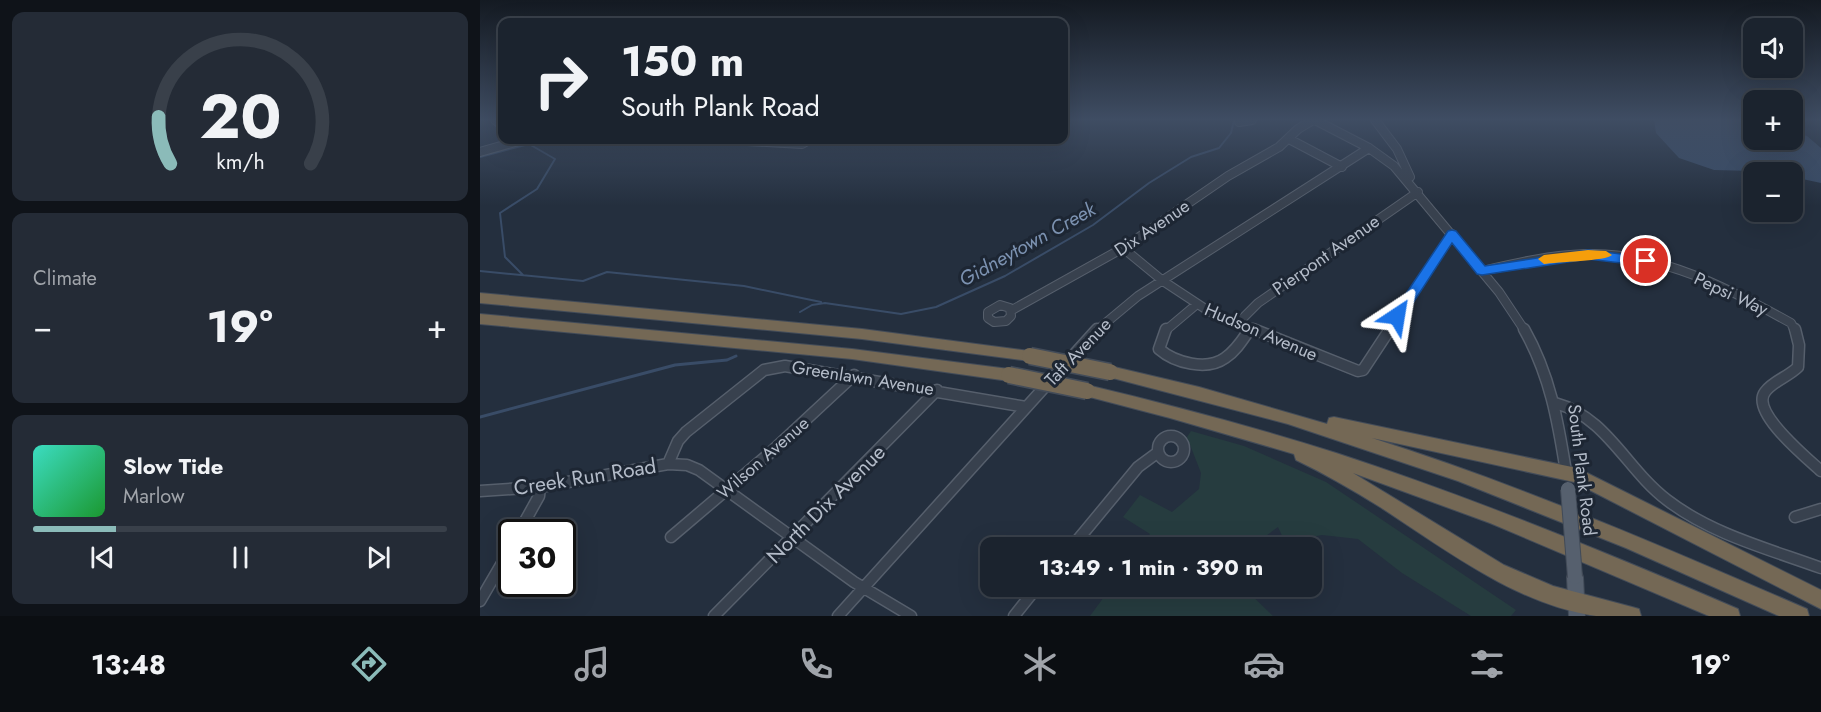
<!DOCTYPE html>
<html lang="en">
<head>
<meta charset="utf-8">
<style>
  :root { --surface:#1b232e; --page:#242b36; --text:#f1f3f6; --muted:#a0a4aa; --line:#39404a; --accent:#8bbbb9 }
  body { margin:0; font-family:Jost,sans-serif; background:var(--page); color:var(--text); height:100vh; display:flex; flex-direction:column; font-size:22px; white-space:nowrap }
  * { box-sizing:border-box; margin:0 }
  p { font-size:20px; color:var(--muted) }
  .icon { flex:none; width:33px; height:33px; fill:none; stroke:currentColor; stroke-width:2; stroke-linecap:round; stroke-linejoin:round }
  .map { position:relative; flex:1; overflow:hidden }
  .panel { display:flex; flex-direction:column; gap:12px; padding:12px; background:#0f1319; width:480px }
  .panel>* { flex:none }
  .guide { position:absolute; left:18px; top:18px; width:570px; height:126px; border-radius:12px; box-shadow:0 6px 24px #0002,0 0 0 2px var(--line); background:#1b232e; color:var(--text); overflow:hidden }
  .fabs { position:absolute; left:1263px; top:18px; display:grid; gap:12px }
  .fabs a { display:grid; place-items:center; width:60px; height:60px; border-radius:12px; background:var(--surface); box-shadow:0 6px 24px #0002,0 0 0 2px var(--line); font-size:30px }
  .speed { position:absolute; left:18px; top:519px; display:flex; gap:12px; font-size:30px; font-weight:700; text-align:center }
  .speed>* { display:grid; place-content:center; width:78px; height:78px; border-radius:50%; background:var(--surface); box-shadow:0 6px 24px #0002,0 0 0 2px var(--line); line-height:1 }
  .speed .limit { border:3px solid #111; border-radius:9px; background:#fff; color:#111 }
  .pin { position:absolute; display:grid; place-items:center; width:51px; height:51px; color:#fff; margin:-26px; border:3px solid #fff; border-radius:50%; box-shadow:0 2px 6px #0007 }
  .me { position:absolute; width:66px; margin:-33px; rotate:33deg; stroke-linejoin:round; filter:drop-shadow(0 0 4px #0008) }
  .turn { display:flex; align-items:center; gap:21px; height:126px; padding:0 24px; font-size:27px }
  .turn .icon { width:78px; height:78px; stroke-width:2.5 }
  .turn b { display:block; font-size:42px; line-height:51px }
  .big { font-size:45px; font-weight:700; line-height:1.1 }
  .panel .widget { flex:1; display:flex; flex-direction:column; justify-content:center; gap:9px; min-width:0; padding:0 21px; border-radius:12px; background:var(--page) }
  .panel .dial { align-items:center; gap:0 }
  .dial svg { height:156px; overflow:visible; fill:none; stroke:var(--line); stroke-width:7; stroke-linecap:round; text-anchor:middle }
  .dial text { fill:var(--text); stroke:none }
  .song { display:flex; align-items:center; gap:18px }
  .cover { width:72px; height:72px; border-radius:9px; background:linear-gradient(135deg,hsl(170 70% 55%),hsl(130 70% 35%)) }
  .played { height:6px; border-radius:3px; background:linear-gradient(90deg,var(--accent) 20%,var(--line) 20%) }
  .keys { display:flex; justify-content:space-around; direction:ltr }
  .heat { display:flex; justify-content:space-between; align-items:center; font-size:33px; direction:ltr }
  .trip { position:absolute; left:500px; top:537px; width:342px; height:60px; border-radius:12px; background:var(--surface); box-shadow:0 6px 24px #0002,0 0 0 2px var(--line); font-weight:700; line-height:60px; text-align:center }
  .menu { display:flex; height:96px; justify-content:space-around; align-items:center; background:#0b0e12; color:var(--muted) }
  .menu .icon { width:42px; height:42px }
  .menu .current { color:var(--accent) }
  .menu b { font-size:27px; color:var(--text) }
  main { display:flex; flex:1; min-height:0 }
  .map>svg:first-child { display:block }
  .green { fill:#263c3f }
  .water { fill:#394c67 }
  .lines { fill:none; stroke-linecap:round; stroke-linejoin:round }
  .stream-far1 { stroke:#394c67; stroke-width:2 }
  .stream { stroke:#394c67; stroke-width:3 }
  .minor-far1-casing { stroke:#565f6c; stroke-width:10 }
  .minor-casing { stroke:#565f6c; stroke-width:13 }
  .major-casing { stroke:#414a57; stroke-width:2 }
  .highway-casing { stroke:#434c59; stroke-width:2 }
  .minor-far1 { stroke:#38414e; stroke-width:8 }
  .minor { stroke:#38414e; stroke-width:10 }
  .major { fill:#56606e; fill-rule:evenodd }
  .highway { fill:#746855; fill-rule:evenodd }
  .major-bridge-casing { stroke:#414a57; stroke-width:16; stroke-linecap:butt }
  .highway-bridge-casing { stroke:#434c59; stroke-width:19; stroke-linecap:butt }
  .major-bridge { stroke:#56606e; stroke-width:14 }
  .highway-bridge { stroke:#746855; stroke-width:16 }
  .route { fill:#1a73e8; stroke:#114b97; stroke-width:1.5 }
  .slow { fill:#f59e0b }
  .labels { text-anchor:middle; stroke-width:6; stroke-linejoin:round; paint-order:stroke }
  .street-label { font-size:18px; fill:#b4bcc9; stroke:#1d2633 }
  .water-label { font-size:20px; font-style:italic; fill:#7c92b1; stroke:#1d2633 }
  .near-street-label { font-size:21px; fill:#b4bcc9; stroke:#1d2633 }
</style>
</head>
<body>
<main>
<section class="panel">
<div class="widget dial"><svg viewBox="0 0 100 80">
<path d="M14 69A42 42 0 1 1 86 69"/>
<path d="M14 69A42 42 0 0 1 8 45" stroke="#8bbbb9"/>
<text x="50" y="56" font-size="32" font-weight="700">20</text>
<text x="50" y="72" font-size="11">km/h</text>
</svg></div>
<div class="widget"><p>Climate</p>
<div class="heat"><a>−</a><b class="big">19°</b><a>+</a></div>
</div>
<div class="widget">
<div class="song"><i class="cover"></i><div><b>Slow Tide</b><p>Marlow</p></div></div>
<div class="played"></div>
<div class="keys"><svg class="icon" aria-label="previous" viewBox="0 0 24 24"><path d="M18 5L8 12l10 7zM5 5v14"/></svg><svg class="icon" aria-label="pause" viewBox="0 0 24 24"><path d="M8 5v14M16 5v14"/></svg><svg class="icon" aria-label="next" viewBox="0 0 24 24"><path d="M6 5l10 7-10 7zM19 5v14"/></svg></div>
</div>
</section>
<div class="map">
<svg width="1341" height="616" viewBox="0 0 1341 616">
  <rect width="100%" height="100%" fill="#242f3e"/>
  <!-- green -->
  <path class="green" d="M711,431l53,15 82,36 190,128 -5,6h-40l-69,-43 -44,-34 -36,-4 -37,7 -7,-15 -15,11 -4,9h-119l10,-13 -27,-17 17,-22 32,17 27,-23 2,-16 -14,-36z
    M632,586l131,1 30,29h-183z"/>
  <!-- water -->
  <path class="water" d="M1174,120h99l1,20h38l1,-8 14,4 14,12v35l-28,-6 -1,-5 -78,-2 -35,-12 -23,-25z"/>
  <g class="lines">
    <!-- stream-far1 -->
    <path class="stream-far1" d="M0,157l49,-13 26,15 -18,30 -37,24 5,44 18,18
      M0,271l103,10 24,-9 137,14 77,16
      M320,312l12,-7 13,-2 76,11 35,-7 69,-31 88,-51 56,-42 42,-26 28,-9 12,-15 3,-13"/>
    <!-- stream -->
    <path class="stream" d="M0,417l195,-52 52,-5 9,-4"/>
    <defs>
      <path id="minor-far1" d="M15,120l7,5
        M835,120l54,28 25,18 105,126 26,39
        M895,120l22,29 13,28
        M759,122l13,-2
        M809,139l53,28
        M250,140l72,4 7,-4
        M0,152l42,-12
        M643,248l40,33 47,31 47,19
        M1002,271c34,-8 69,-16 104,-17 74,-2 142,34 205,69l4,8
        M520,305l10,3 1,8 -5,5 -12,1 -6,-4v-6z
        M532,310l111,-62 105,-72 51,-29 19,-18 15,-9
        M758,323l20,-20 160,-111
        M616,331l42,-35 231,-148
        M685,331l32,-27
        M769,331l2,-3
        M909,331l63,-97"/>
      <path id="minor" d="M686,329l-7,20c16,14 48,22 66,9 11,-7 18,-19 25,-29
        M773,329l105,42 5,-1 27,-41
        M1044,329c26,46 34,92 42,143
        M1315,329l4,16 -1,22c-10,10 -25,14 -33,25 -15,20 42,66 56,79
        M1075,403c52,14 71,66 112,97 44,34 102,49 154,68
        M678 449a13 13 0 1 1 26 0a13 13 0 1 1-26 0Z
        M188,464l10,-23 8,-9 78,-62 21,-4 241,41
        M0,491l60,-4 128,-23 19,1 12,5 155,112 57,34
        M1315,517l26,-8
        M39,532l20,-36 1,-9
        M191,537l100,-85 83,-77
        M591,548l67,-81 19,-14
        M0,601l32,-55
        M234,616l223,-226
        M358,616l259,-287
        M534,616l24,-30"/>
      <path id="major" d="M1095,569l6,2 2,6 2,39h-16l-2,-39 2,-6z"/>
      <path id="highway" d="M0,293l382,36 168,22 5,1 2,4 -2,4 -5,1 -168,-22 -382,-36z
        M0,314l372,35 157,20 5,2 2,4 -2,4 -5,2 -157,-22 -372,-35z
        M630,366l89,21 128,37 2,-6 5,-1 243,51 244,122v19l-247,-127 -202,-44c148,47 292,109 435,171l2,7h-30l-153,-68 -168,-67 -170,-57 -183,-48 -2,-4 2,-4z
        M607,385c84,20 167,42 249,68 137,45 270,99 402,156l2,7h-31l-219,-93 -137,-50 151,92 49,21 79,21 7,2 2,7c-14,0 -31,0 -45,0 -79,-11 -151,-67 -216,-109 -27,-17 -55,-33 -84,-47l-2,-6 -124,-36 -88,-23 -2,-4 2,-4z"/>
    </defs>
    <!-- minor-far1 casing -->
    <use href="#minor-far1" class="minor-far1-casing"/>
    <!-- minor casing -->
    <use href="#minor" class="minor-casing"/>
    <!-- major casing -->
    <use href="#major" class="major-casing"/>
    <!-- highway casing -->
    <use href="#highway" class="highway-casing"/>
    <!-- minor-far1 -->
    <use href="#minor-far1" class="minor-far1"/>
    <!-- minor -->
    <use href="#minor" class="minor"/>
    <!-- major -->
    <use href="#major" class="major"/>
    <!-- highway -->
    <use href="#highway" class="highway"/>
    <defs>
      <path id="major-bridge" d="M1088,489l7,88"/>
      <path id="highway-bridge" d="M550,356l80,16
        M529,375l78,16"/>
    </defs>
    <!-- major-bridge casing -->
    <use href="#major-bridge" class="major-bridge-casing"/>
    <!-- highway-bridge casing -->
    <use href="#highway-bridge" class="highway-bridge-casing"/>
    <!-- major-bridge -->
    <use href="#major-bridge" class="major-bridge"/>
    <!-- highway-bridge -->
    <use href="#highway-bridge" class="highway-bridge"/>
  </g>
  <!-- sky -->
  <linearGradient id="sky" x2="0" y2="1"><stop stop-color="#141a22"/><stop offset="0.58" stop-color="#3f4d63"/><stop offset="1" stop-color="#3f4d63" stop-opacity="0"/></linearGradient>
  <rect width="1341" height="206" fill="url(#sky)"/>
  <!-- route -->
  <path class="route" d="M972,230l4,1 29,35 103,-16 58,7 7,4 -7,5 -58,-7 -106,16 -5,-1 -25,-31 -50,77h-9v-7l55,-82z"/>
  <!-- slow -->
  <path class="slow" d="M1108,250l18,1 6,4c-5,6 -56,7 -68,9l-6,-5 6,-4z"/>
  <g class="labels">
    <!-- street labels -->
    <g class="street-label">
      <text transform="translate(672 228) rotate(-34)" y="6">Dix Avenue</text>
      <text transform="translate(846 255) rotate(-35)" y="6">Pierpont Avenue</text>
      <text transform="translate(1251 294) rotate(25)" y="6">Pepsi Way</text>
      <text transform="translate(781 332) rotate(23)" y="6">Hudson Avenue</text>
      <text transform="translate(598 352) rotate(-46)" y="6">Taft Avenue</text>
      <text transform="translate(383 378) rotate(9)" y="6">Greenlawn Avenue</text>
      <text transform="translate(283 458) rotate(-41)" y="6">Wilson Avenue</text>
      <text transform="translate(1102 470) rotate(83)" y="6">South Plank Road</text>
    </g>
    <!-- water labels -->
    <g class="water-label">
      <text transform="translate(547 244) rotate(-29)" y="7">Gidneytown Creek</text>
    </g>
    <!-- near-street labels -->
    <g class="near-street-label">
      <text transform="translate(105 477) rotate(-9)" y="7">Creek Run Road</text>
      <text transform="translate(346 504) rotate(-45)" y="7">North Dix Avenue</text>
    </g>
  </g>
</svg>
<div class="fabs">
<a><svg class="icon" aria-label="sound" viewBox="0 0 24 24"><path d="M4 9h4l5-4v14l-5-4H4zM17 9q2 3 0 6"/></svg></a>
<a>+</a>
<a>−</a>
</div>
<div class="speed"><div class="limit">30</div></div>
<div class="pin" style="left:1166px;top:261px;background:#d93025"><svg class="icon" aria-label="arrive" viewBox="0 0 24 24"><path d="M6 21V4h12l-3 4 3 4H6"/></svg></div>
<svg class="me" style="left:917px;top:316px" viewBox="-20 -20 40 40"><path d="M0-17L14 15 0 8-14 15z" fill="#1a73e8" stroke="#fff" stroke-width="4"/></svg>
<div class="trip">13:49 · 1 min · 390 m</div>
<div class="guide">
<div class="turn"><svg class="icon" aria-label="right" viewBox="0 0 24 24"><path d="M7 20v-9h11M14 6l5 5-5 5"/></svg><div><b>150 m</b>South Plank Road</div></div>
</div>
</div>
</main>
<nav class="menu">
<b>13:48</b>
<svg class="icon current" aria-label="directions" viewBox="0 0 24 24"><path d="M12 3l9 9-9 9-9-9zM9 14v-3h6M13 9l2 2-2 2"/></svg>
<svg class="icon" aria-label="music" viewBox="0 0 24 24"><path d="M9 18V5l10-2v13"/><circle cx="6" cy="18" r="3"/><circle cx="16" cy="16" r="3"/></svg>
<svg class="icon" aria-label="phone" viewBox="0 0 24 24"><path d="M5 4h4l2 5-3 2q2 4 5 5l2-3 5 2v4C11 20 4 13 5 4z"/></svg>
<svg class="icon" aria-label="climate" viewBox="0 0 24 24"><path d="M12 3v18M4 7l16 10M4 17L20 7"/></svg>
<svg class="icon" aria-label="car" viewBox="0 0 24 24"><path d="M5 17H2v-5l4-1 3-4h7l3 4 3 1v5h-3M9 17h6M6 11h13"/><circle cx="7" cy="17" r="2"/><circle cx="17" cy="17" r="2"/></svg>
<svg class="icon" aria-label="filters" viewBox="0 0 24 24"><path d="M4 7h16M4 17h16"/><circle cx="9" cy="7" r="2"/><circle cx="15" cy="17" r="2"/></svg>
<b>19°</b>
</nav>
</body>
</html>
